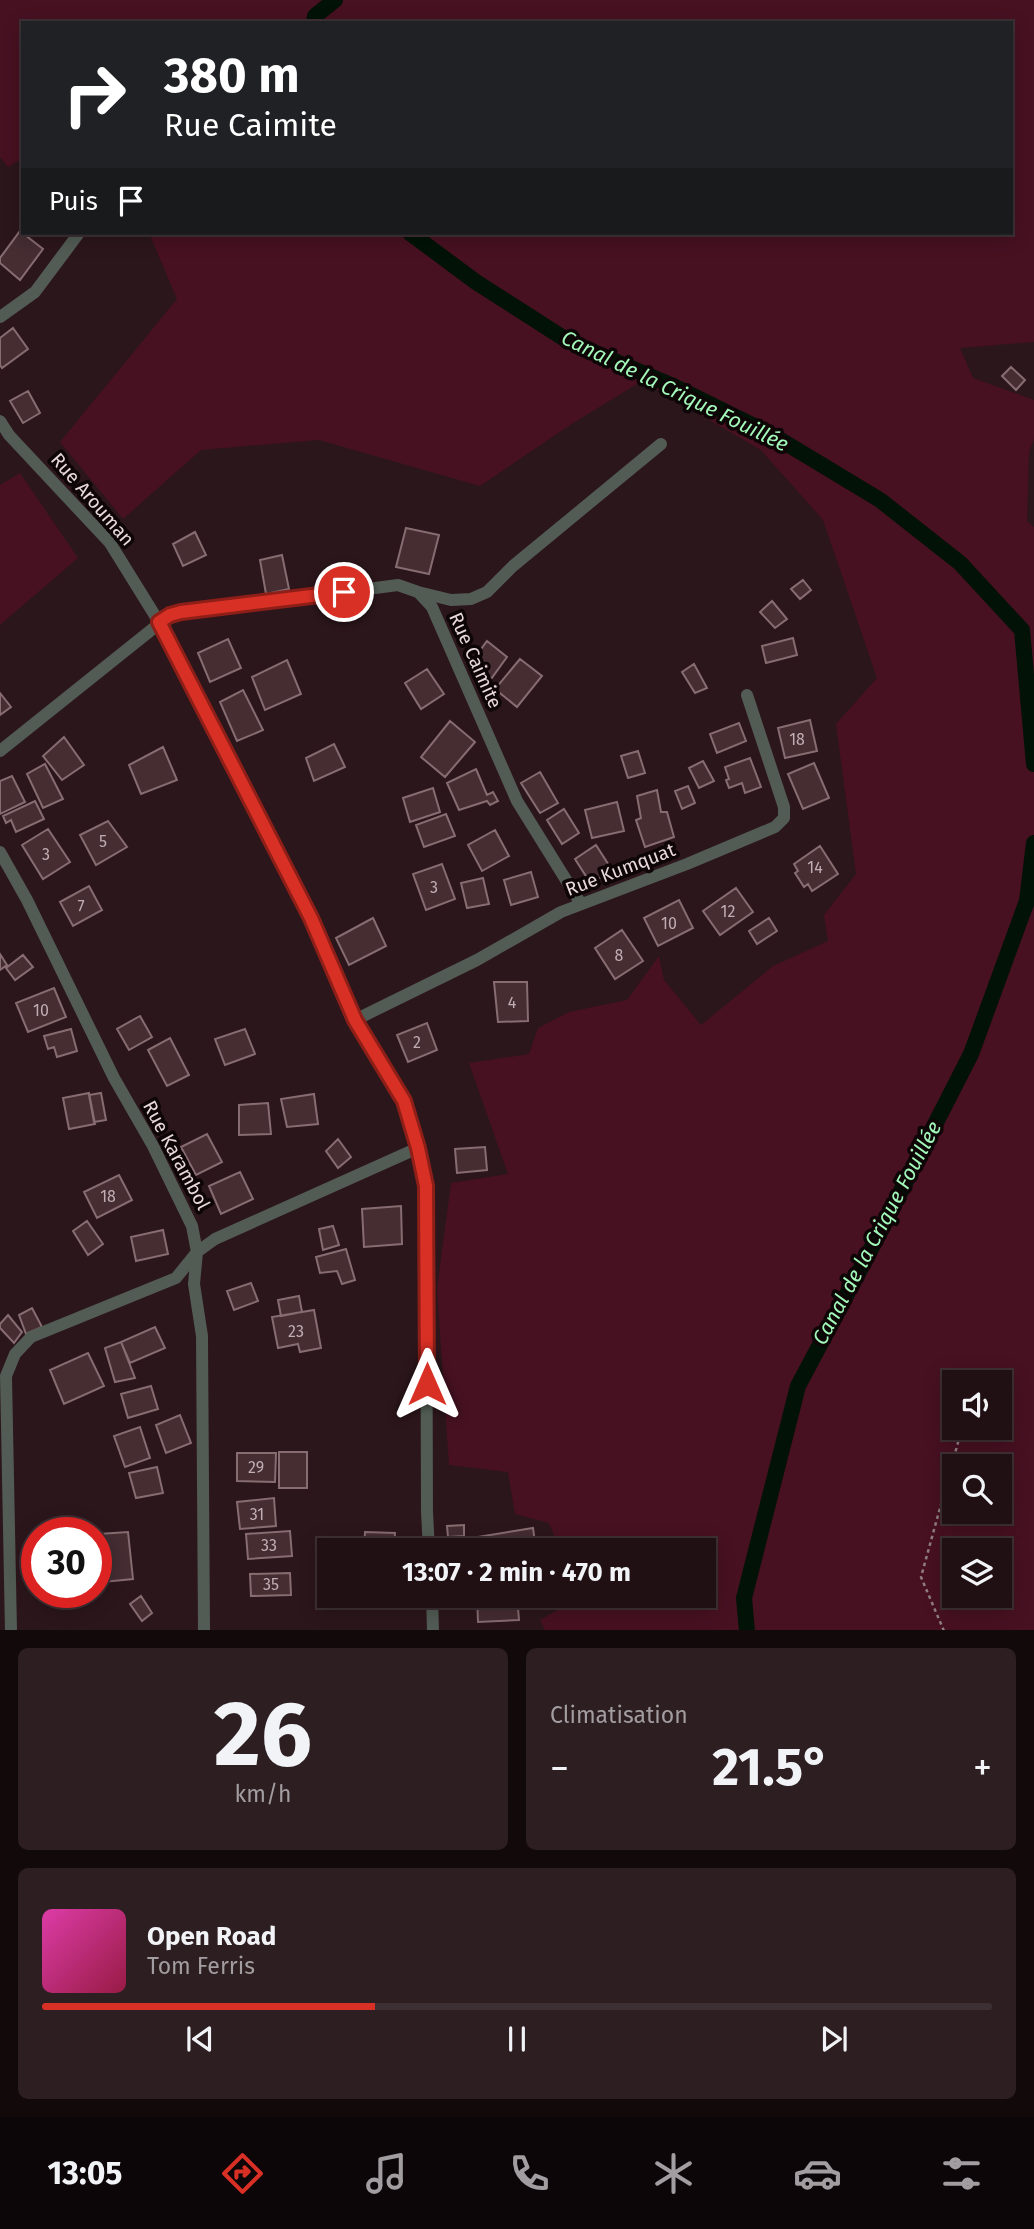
<!DOCTYPE html>
<html lang="fr">
<head>
<meta charset="utf-8">
<style>
  :root { --surface:#201014; --page:#2d1e22; --text:#f1f3f6; --muted:#a29da0; --line:#3d3034; --accent:#d93025 }
  body { margin:0; font-family:"Fira Sans",sans-serif; background:var(--page); color:var(--text); height:100vh; display:flex; flex-direction:column; font-size:26px; white-space:nowrap }
  * { box-sizing:border-box; margin:0 }
  p { font-size:23px; color:var(--muted) }
  .icon { flex:none; width:38px; height:38px; fill:none; stroke:currentColor; stroke-width:2; stroke-linecap:round; stroke-linejoin:round }
  .map { position:relative; height:1630px; overflow:hidden }
  .sheet { display:flex; flex-direction:column; gap:18px; padding:18px; background:#12090b; flex:1 }
  .sheet>* { flex:none }
  .hud { position:absolute; left:21px; top:21px; width:992px; height:214px; border-radius:0px; box-shadow:0 4px 18px #0003,0 0 0 2px var(--line); background:#202124; color:#fff; overflow:hidden }
  .buttons { position:absolute; left:942px; top:1370px; display:grid; gap:14px }
  .buttons a { display:grid; place-items:center; width:70px; height:70px; border-radius:0px; background:var(--surface); box-shadow:0 4px 18px #0003,0 0 0 2px var(--line); font-size:35px }
  .speed { position:absolute; left:21px; top:1517px; display:flex; gap:14px; font-size:35px; font-weight:700; text-align:center }
  .speed>* { display:grid; place-content:center; width:91px; height:91px; border-radius:50%; background:var(--surface); box-shadow:0 4px 18px #0003,0 0 0 2px var(--line); line-height:1 }
  .speed .limit { border:10px solid #d22; background:#fff; color:#111 }
  .pin { position:absolute; display:grid; place-items:center; width:60px; height:60px; color:#fff; margin:-30px; border:4px solid #fff; border-radius:50%; box-shadow:0 2px 7px #0007 }
  .me { position:absolute; width:77px; margin:-38px; rotate:0deg; stroke-linejoin:round; filter:drop-shadow(0 0 5px #0008) }
  .turn { display:flex; align-items:center; gap:24px; height:147px; padding:0 28px; font-size:32px }
  .turn .icon { width:91px; height:91px; stroke-width:2.5 }
  .turn b { display:block; font-size:49px; line-height:60px }
  .then { display:flex; align-items:center; height:66px; padding:0 28px; background:#0003; gap:14px; font-size:26px }
  .big { font-size:52px; font-weight:700; line-height:1.1 }
  .sheet .widget { flex:1; display:flex; flex-direction:column; justify-content:center; gap:10px; min-width:0; padding:0 24px; border-radius:10px; background:var(--page) }
  .sheet .dial { align-items:center; gap:0 }
  .dial b { font-size:91px; line-height:1 }
  .song { display:flex; align-items:center; gap:21px }
  .cover { width:84px; height:84px; border-radius:10px; background:linear-gradient(135deg,hsl(320 70% 55%),hsl(340 70% 35%)) }
  .played { height:7px; border-radius:4px; background:linear-gradient(90deg,var(--accent) 35%,var(--line) 35%) }
  .keys { display:flex; justify-content:space-around; direction:ltr }
  .heat { display:flex; justify-content:space-between; align-items:center; font-size:38px; direction:ltr }
  .sheet .tiles { flex:1; display:grid; gap:18px; grid-template-columns:1fr 1fr }
  .widget:last-child { grid-column:span 2 }
  .trip { position:absolute; left:317px; top:1538px; width:399px; height:70px; border-radius:0px; background:var(--surface); box-shadow:0 4px 18px #0003,0 0 0 2px var(--line); font-weight:700; line-height:70px; text-align:center }
  .menu { display:flex; height:112px; justify-content:space-around; align-items:center; background:#0d0608; color:var(--muted) }
  .menu .icon { width:49px; height:49px }
  .menu .current { color:var(--accent) }
  .menu b { font-size:32px; color:var(--text) }
  .map>svg:first-child { display:block }
  .green { fill:#471122; fill-rule:evenodd }
  .lines { fill:none; stroke-linecap:round; stroke-linejoin:round }
  .canal { stroke:#021206; stroke-width:16 }
  .building { fill:#452d32; stroke:#876c71; stroke-width:2 }
  .path { stroke:#907e82; stroke-width:2.5; stroke-dasharray:3.5 3.5; stroke-linecap:butt }
  .street { stroke:#525b54; stroke-width:12 }
  .route-casing { stroke:#8d1f18; stroke-width:18 }
  .route { stroke:#d93025; stroke-width:12 }
  .labels { text-anchor:middle; stroke-width:7; stroke-linejoin:round; paint-order:stroke }
  .number-label { font-size:16px; fill:#c0aeb2 }
  .street-label { font-size:19px; fill:#e9d9dc; stroke:#0d0506 }
  .water-label { font-size:21px; font-style:italic; fill:#a2f9ba; stroke:#0d0506 }
</style>
</head>
<body>
<div class="map">
<svg width="1034" height="1631" viewBox="0 0 1034 1631">
  <rect width="100%" height="100%" fill="#2b161b"/>
  <!-- green -->
  <path class="green" d="M0,0h1034v342l-74,6 13,30 61,22v39l-5,13 -2,69 7,6v1103h-489l-5,-10 39,-22 -1,-2h126v-46h-144l-11,-27 -34,-9 -7,-42 -59,-7 -12,-176 14,-106 57,-9 -39,-111 60,-9 9,-26 31,-16 58,-12 32,-44 5,24 37,45 72,-59 55,-25 -4,-26 32,-41 -20,-150 41,-46 -54,-158 -62,-70 -119,-69 -72,44 -90,61 -161,-46 -118,10 -78,69 -63,-77 117,-143 -28,-66h863v-210h-989v135l-15,9 -8,-10zM954,1382h45v46h-45zM954,1466h45v46h-45zM954,1550h45v46h-45z
    M20,473l58,85 -78,67v-140z"/>
  <g class="lines">
    <!-- canal -->
    <path class="canal" d="M314,23l1,-7 20,-16
      M410,233l66,49 92,59 103,44 103,51 106,64 80,63 62,67 12,134
      M747,1631l-3,-33 54,-212 82,-154 91,-178 56,-153 7,-58"/>
  </g>
  <!-- building -->
  <path class="building" d="M20,231l23,18 -23,31 -20,-17v-5z
    M13,328l15,21 -26,19 -2,-3v-27z
    M1011,367l14,13 -9,10 -14,-14z
    M28,391l12,22 -17,10 -13,-22z
    M406,528l33,7 -10,39 -33,-7z
    M195,532l11,23 -23,11 -10,-22z
    M282,555l7,34 -23,5 -6,-34z
    M803,580l8,10 -11,9 -9,-10z
    M772,601l15,18 -12,9 -15,-16z
    M793,638l4,17 -31,8 -4,-17z
    M228,639l13,29 -31,14 -12,-29z
    M487,641l20,16 -16,22 -21,-15z
    M520,659l22,17 -25,31 -22,-18z
    M287,660l14,34 -36,16 -13,-33z
    M694,664l13,24 -12,5 -13,-21z
    M427,669l17,25 -23,15 -16,-26z
    M243,690l20,40 -26,11 -17,-39z
    M0,693l11,14 -11,8z
    M810,720l7,31 -32,7 -7,-30z
    M450,721l25,21 -30,35 -24,-20z
    M739,723l7,18 -29,12 -7,-19z
    M64,737l20,28 -22,15 -19,-24z
    M334,744l11,23 -31,14 -8,-23z
    M163,747l14,33 -36,14 -12,-29z
    M638,751l7,22 -17,5 -7,-22z
    M750,758l11,29 -16,6 -3,-10 -13,5 -3,-8 3,-1 -4,-12z
    M703,761l11,20 -15,7 -10,-20z
    M814,763l15,35 -26,11 -15,-35z
    M45,764l18,35 -20,9 -16,-34z
    M476,769l11,26 6,-3 5,9 -8,4 -3,-4 -28,9 -12,-27z
    M540,772l18,31 -18,10 -19,-30z
    M12,776l13,26 -25,12v-33z
    M688,786l7,17 -13,6 -7,-18z
    M433,788l7,24 -30,10 -7,-24z
    M657,790l4,22h6l7,25 -29,10 -9,-27 5,-2 -4,-22z
    M35,801l9,18 -28,13 -5,-12 -5,3 -3,-7z
    M617,802l7,29 -32,7 -7,-28z
    M564,809l15,24 -17,11 -15,-24z
    M446,814l9,22 -31,11 -8,-22z
    M108,821l19,26 -31,18 -16,-30z
    M48,829l22,33 -27,17 -21,-34z
    M495,830l14,26 -27,15 -14,-26z
    M596,845l16,25 -21,14 -16,-25z
    M820,846l18,28 -26,17 -4,-7 -4,3 -9,-14 3,-2 -4,-7z
    M442,864l13,35 -29,11 -13,-36z
    M531,872l7,25 -27,8 -7,-25z
    M483,878l6,26 -22,4 -6,-25z
    M89,886l13,24 -29,16 -13,-24z
    M736,888l17,24 -33,23 -17,-24z
    M679,900l14,28 -35,18 -14,-28z
    M373,918l13,28 -37,19 -13,-27z
    M769,918l8,13 -20,13 -8,-13z
    M622,930l21,31 -28,18 -20,-31z
    M0,954l7,11 -7,5z
    M23,955l10,12 -18,13 -9,-12z
    M494,982h33l1,39 -30,1z
    M54,988l12,29 -38,15 -12,-29z
    M140,1016l12,21 -23,13 -12,-21z
    M427,1023l10,27 -29,12 -11,-27z
    M71,1029l6,22 -20,6 -3,-10 -6,2 -4,-13z
    M245,1029l10,25 -30,11 -10,-26z
    M170,1038l19,37 -22,11 -19,-36z
    M89,1093l6,31 -26,5 -6,-31z
    M101,1093l5,27 -12,2 -5,-27z
    M314,1094l4,30 -31,3 -6,-28z
    M268,1103l3,31 -32,1v-30z
    M207,1134l15,28 -26,13 -15,-28z
    M338,1139l13,18 -13,11 -12,-17z
    M485,1147l2,23 -30,3 -2,-24z
    M240,1172l13,27 -32,15 -12,-28z
    M119,1175l13,25 -35,18 -13,-26z
    M401,1206l1,38 -38,3 -2,-38z
    M87,1221l16,23 -15,11 -15,-24z
    M333,1226l6,19 -16,5 -4,-21z
    M163,1230l5,24 -32,7 -5,-24z
    M346,1249l9,31 -13,4 -5,-13 -17,2 -4,-16z
    M251,1283l7,18 -24,9 -7,-19z
    M299,1296l3,16 -21,4 -3,-16z
    M32,1308l10,19 -16,7 -7,-19z
    M314,1310l7,38 -21,4 -2,-8 -20,4 -6,-31z
    M8,1315l14,17 -8,11 -14,-15v-4z
    M155,1327l10,21 -35,15 -9,-21z
    M121,1342l14,36 -20,4 -10,-34z
    M88,1353l16,33 -40,18 -14,-34z
    M151,1386l7,23 -30,9 -7,-24z
    M180,1415l11,28 -25,10 -10,-28z
    M140,1427l10,31 -25,9 -11,-31z
    M279,1452h28v36h-28z
    M237,1453h39l-1,29 -38,-1z
    M157,1467l6,26 -27,5 -7,-25z
    M274,1498l2,28 -36,3 -3,-27z
    M464,1525v11l-16,1 -1,-11z
    M533,1528l3,22h-76l-1,-10z
    M290,1531l2,25 -44,3 -2,-25z
    M128,1532l5,47 -30,3 -4,-48z
    M365,1532l30,1 -1,17h-30z
    M290,1573l1,22 -40,1 -1,-22z
    M141,1596l11,17 -10,8 -12,-17z
    M477,1596h40l2,24 -41,2z"/>
  <g class="lines">
    <!-- path -->
    <path class="path" d="M944,1631l-23,-54 41,-149"/>
    <!-- street -->
    <path class="street" d="M0,317l35,-25 44,-59
      M0,421l9,14 101,108 49,79 152,296 44,102 49,81 14,47 8,39 1,325 2,38
      M418,592l33,8 20,-1 16,-7 26,-26 148,-122
      M0,751l170,-136 228,-30 20,7 14,15 85,194 64,103
      M0,852l27,48 87,178 39,68 39,80 5,26 -3,32 8,52 2,295
      M355,1020l122,-60 84,-48 126,-48 88,-37 9,-9v-11l-37,-112
      M432,1596l1,35
      M11,1631l-5,-255 9,-22 16,-17 145,-59 21,-26 18,-13 203,-91"/>
  </g>
  <g class="lines">
    <defs>
      <path id="route" d="M344,592l-163,20 -11,3 -11,7 152,296 44,102 49,81 14,47 8,38 1,198"/>
    </defs>
    <!-- route casing -->
    <use href="#route" class="route-casing"/>
    <!-- route -->
    <use href="#route" class="route"/>
  </g>
  <g class="labels">
    <!-- number labels -->
    <g class="number-label">
      <text x="797" y="745">18</text>
      <text x="103" y="847">5</text>
      <text x="46" y="860">3</text>
      <text x="815" y="873">14</text>
      <text x="434" y="893">3</text>
      <text x="81" y="912">7</text>
      <text x="728" y="917">12</text>
      <text x="669" y="929">10</text>
      <text x="619" y="961">8</text>
      <text x="512" y="1008">4</text>
      <text x="41" y="1016">10</text>
      <text x="417" y="1048">2</text>
      <text x="108" y="1202">18</text>
      <text x="296" y="1337">23</text>
      <text x="256" y="1473">29</text>
      <text x="257" y="1520">31</text>
      <text x="269" y="1551">33</text>
      <text x="271" y="1590">35</text>
    </g>
    <!-- street labels -->
    <g class="street-label">
      <text transform="translate(93 499) rotate(49)" y="7">Rue Arouman</text>
      <text transform="translate(476 660) rotate(66)" y="7">Rue Caimite</text>
      <text transform="translate(620 869) rotate(-21)" y="7">Rue Kumquat</text>
      <text transform="translate(177 1155) rotate(62)" y="7">Rue Karambol</text>
    </g>
    <!-- water labels -->
    <g class="water-label">
      <text transform="translate(675 391) rotate(26)" y="7">Canal de la Crique Fouillée</text>
      <text transform="translate(877 1233) rotate(-62)" y="7">Canal de la Crique Fouillée</text>
    </g>
  </g>
</svg>
<div class="buttons">
<a><svg class="icon" aria-label="sound" viewBox="0 0 24 24"><path d="M4 9h4l5-4v14l-5-4H4zM17 9q2 3 0 6"/></svg></a>
<a><svg class="icon" aria-label="search" viewBox="0 0 24 24"><circle cx="10" cy="10" r="6"/><path d="M15 15l6 6"/></svg></a>
<a><svg class="icon" aria-label="layers" viewBox="0 0 24 24"><path d="M12 4l9 5-9 5-9-5zM3 14l9 5 9-5"/></svg></a>
</div>
<div class="speed"><div class="limit">30</div></div>
<div class="pin" style="left:344px;top:592px;background:#d93025"><svg class="icon" aria-label="arrive" viewBox="0 0 24 24"><path d="M6 21V4h12l-3 4 3 4H6"/></svg></div>
<svg class="me" style="left:427px;top:1384px" viewBox="-20 -20 40 40"><path d="M0-17L14 15 0 8-14 15z" fill="#d93025" stroke="#fff" stroke-width="4"/></svg>
<div class="trip">13:07 · 2 min · 470 m</div>
<div class="hud">
<div class="turn"><svg class="icon" aria-label="right" viewBox="0 0 24 24"><path d="M7 20v-9h11M14 6l5 5-5 5"/></svg><div><b>380 m</b>Rue Caimite</div></div>
<div class="then">Puis<svg class="icon" aria-label="arrive" viewBox="0 0 24 24"><path d="M6 21V4h12l-3 4 3 4H6"/></svg></div>
</div>
</div>
<section class="sheet">
<div class="tiles">
<div class="widget dial"><b>26</b><p>km/h</p></div>
<div class="widget"><p>Climatisation</p>
<div class="heat"><a>−</a><b class="big">21.5°</b><a>+</a></div>
</div>
<div class="widget">
<div class="song"><i class="cover"></i><div><b>Open Road</b><p>Tom Ferris</p></div></div>
<div class="played"></div>
<div class="keys"><svg class="icon" aria-label="previous" viewBox="0 0 24 24"><path d="M18 5L8 12l10 7zM5 5v14"/></svg><svg class="icon" aria-label="pause" viewBox="0 0 24 24"><path d="M8 5v14M16 5v14"/></svg><svg class="icon" aria-label="next" viewBox="0 0 24 24"><path d="M6 5l10 7-10 7zM19 5v14"/></svg></div>
</div>
</div>
</section>
<nav class="menu">
<b>13:05</b>
<svg class="icon current" aria-label="directions" viewBox="0 0 24 24"><path d="M12 3l9 9-9 9-9-9zM9 14v-3h6M13 9l2 2-2 2"/></svg>
<svg class="icon" aria-label="music" viewBox="0 0 24 24"><path d="M9 18V5l10-2v13"/><circle cx="6" cy="18" r="3"/><circle cx="16" cy="16" r="3"/></svg>
<svg class="icon" aria-label="phone" viewBox="0 0 24 24"><path d="M5 4h4l2 5-3 2q2 4 5 5l2-3 5 2v4C11 20 4 13 5 4z"/></svg>
<svg class="icon" aria-label="climate" viewBox="0 0 24 24"><path d="M12 3v18M4 7l16 10M4 17L20 7"/></svg>
<svg class="icon" aria-label="car" viewBox="0 0 24 24"><path d="M5 17H2v-5l4-1 3-4h7l3 4 3 1v5h-3M9 17h6M6 11h13"/><circle cx="7" cy="17" r="2"/><circle cx="17" cy="17" r="2"/></svg>
<svg class="icon" aria-label="filters" viewBox="0 0 24 24"><path d="M4 7h16M4 17h16"/><circle cx="9" cy="7" r="2"/><circle cx="15" cy="17" r="2"/></svg>
</nav>
</body>
</html>
